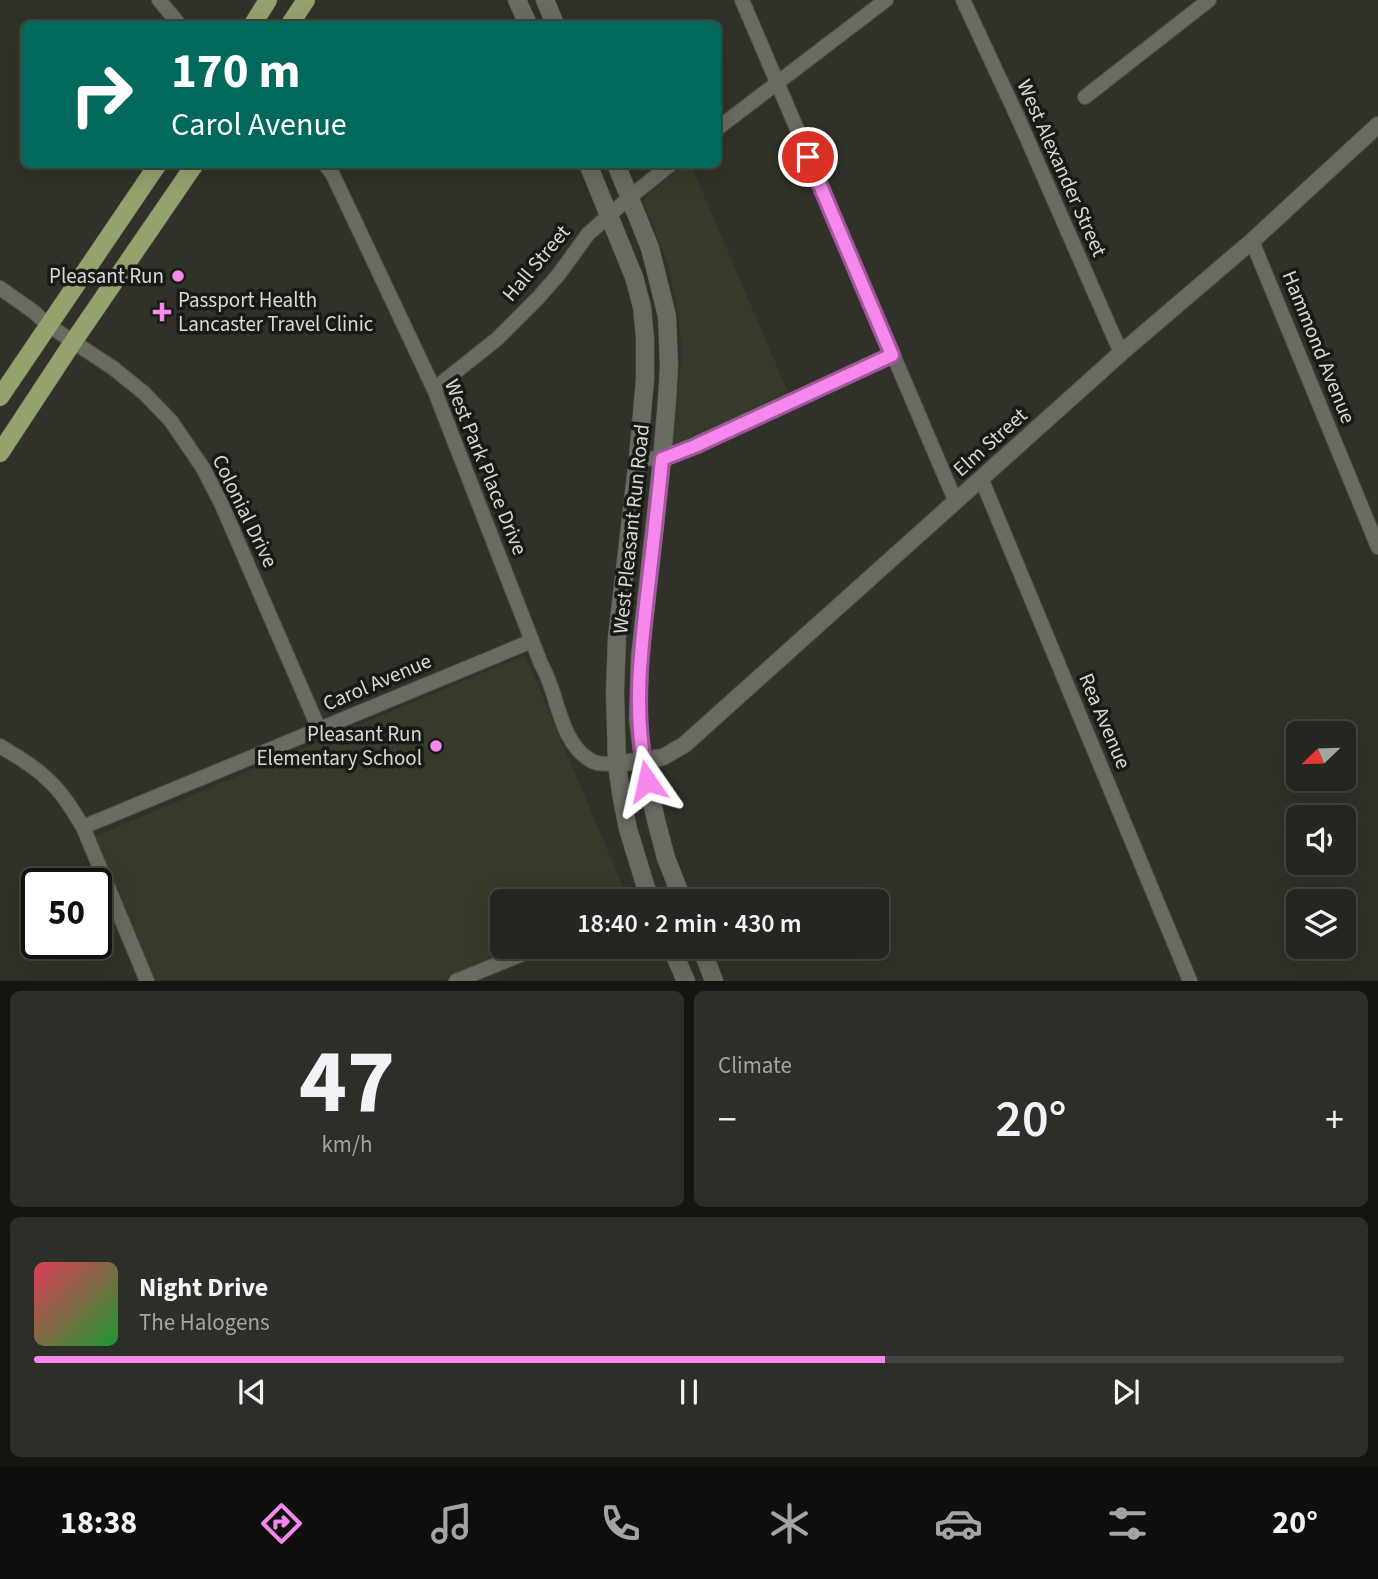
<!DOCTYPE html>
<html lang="en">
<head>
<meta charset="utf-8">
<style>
  :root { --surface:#24261f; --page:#2c2e28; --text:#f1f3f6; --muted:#a3a5a4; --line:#41433d; --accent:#f688ed }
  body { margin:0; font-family:"Source Sans 3",sans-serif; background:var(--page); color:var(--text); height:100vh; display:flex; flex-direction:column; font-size:26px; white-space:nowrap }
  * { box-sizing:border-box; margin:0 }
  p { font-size:23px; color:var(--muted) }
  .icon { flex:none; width:38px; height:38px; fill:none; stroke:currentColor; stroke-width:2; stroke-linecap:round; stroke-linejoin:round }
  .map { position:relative; height:981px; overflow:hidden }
  .panel { display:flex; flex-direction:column; gap:10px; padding:10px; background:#141511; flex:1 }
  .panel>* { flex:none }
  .banner { position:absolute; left:21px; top:21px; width:700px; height:147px; border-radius:10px; box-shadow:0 7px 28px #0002,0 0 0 2px var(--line); background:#00695c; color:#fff; overflow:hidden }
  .needle { width:46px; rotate:247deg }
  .tools { position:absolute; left:1286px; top:721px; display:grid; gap:14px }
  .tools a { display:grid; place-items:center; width:70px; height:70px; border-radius:10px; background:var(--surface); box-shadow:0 7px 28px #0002,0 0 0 2px var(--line); font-size:35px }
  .speed { position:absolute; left:21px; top:868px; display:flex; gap:14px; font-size:35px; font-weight:700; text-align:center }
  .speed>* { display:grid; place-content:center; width:91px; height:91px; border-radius:50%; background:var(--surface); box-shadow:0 7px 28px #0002,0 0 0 2px var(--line); line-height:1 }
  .speed .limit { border:4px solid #111; border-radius:10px; background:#fff; color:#111 }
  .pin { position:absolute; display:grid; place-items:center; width:60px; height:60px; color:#fff; margin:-30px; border:4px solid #fff; border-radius:50%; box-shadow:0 2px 7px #0007 }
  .me { position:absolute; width:77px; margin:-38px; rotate:349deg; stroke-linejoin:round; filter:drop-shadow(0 0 5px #0008) }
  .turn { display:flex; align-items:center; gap:24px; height:147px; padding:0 35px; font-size:32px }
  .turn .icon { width:91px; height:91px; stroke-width:2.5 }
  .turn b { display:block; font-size:49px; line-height:60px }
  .big { font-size:52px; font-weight:600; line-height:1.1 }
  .panel .tile { flex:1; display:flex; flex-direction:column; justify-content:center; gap:10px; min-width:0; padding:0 24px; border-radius:10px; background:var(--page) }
  .panel .dial { align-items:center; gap:0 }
  .dial b { font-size:91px; line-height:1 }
  .song { display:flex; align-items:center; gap:21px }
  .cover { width:84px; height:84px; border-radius:10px; background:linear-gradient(135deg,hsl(350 70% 55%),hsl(130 70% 35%)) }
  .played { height:7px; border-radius:4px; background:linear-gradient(90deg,var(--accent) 65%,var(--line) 65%) }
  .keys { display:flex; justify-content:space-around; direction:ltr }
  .heat { display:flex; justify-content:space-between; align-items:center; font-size:38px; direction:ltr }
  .panel .tiles { flex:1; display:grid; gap:10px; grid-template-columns:1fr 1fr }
  .tile:last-child { grid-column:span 2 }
  .trip { position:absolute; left:490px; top:889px; width:399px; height:70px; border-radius:10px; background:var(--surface); box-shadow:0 7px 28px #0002,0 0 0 2px var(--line); font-weight:600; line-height:70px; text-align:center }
  .tab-bar { display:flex; height:112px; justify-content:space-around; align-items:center; background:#0e0f0c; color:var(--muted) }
  .tab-bar .icon { width:49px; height:49px }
  .tab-bar .current { color:var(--accent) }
  .tab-bar b { font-size:32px; color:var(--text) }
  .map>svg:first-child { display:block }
  .built { fill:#353a2a }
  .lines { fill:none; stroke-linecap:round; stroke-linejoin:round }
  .minor-casing { stroke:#4d4f47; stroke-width:16 }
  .tertiary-casing { stroke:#4d4f47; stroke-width:18 }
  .secondary-casing { stroke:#4d4f47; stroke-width:19 }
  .primary-casing { stroke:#4d4f47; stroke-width:19 }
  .minor { stroke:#676b60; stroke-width:14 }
  .tertiary { stroke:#676b60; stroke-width:16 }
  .secondary { stroke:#676b60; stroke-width:18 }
  .primary { stroke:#94a26d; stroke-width:18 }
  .route-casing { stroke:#a0589a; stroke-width:18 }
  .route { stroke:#f688ed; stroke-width:12 }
  .poi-dot { fill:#f688ed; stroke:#181a15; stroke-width:2.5 }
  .labels { text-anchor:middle; stroke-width:7; stroke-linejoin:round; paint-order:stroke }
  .street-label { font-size:21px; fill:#d7d9d3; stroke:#181a15 }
  .poi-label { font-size:21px; fill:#d7d9d3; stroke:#181a15; text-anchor:end }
</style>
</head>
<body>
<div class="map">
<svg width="1378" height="981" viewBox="0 0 1378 981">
  <rect width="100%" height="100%" fill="#303229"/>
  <!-- built -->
  <path class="built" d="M685,165h6l99,232 -120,52 12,-97 -5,-43 -8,-41 -25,-65 3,-9z
    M525,655l104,246h-127v46h22l-81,33h-290l-60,-143z"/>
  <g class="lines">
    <defs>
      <path id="minor" d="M159,0l20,24
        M742,0l213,500
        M963,0l55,118 103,235
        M1085,97l124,-97
        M718,128l168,-128
        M325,164l8,11 101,214 107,275c18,30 17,76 49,96 8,5 18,4 27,4
        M1252,241l126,306
        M0,288l34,24 14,13 65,43 31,25 27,28 32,47 18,35 98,226
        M434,389l63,-50 41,-41 21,-24 29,-40 42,-37 41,-33
        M638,458l24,1 14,-5 216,-99
        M981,478l209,503
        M0,746c16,10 33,19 46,32 16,14 26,31 37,49l64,154
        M83,827l449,-186
        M651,901l27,-11
        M456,981l84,-34"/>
      <path id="tertiary" d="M617,764l46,-7 21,-12 437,-392 131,-112 126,-116"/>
      <path id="secondary" d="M517,0l11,24
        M545,0l10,24
        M588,164l46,113 8,30 3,31v41l-7,79 -21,179 -2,55 2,72 4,29 7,36 22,72
        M616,164l34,84 17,68 2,50 -2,34 -5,59 -22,198 -2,62 5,41 13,60 10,38 17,43
        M671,947l15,34
        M701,947l13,34"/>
      <path id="primary" d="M253,24l15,-24
        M290,24l16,-24
        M0,397l158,-233
        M0,453l73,-111 122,-178"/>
    </defs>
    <!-- minor casing -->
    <use href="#minor" class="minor-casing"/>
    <!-- tertiary casing -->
    <use href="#tertiary" class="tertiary-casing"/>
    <!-- secondary casing -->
    <use href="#secondary" class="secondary-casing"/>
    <!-- primary casing -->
    <use href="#primary" class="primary-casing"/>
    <!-- minor -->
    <use href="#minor" class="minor"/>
    <!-- tertiary -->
    <use href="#tertiary" class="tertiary"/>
    <!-- secondary -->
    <use href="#secondary" class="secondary"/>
    <!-- primary -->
    <use href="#primary" class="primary"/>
  </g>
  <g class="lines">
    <defs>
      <path id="route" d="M647,781c-14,-67 -7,-126 1,-193 5,-43 10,-86 14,-129l33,-13 197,-91 -84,-198"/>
    </defs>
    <!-- route casing -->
    <use href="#route" class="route-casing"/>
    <!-- route -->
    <use href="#route" class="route"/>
  </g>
  <!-- markers -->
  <g class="poi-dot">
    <circle cx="178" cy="276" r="7"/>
    <path d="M158.5 301.5h7v7h7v7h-7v7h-7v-7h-7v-7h7z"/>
    <circle cx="436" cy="746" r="7"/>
  </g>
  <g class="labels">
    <!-- street labels -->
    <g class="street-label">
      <text transform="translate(1062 168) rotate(66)" y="7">West Alexander Street</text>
      <text transform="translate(536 263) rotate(-50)" y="7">Hall Street</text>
      <text transform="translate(1319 347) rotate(68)" y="7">Hammond Avenue</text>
      <text transform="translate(990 442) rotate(-42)" y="7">Elm Street</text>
      <text transform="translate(486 467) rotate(68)" y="7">West Park Place Drive</text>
      <text transform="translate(245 511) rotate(64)" y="7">Colonial Drive</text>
      <text transform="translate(631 529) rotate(-84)" y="7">West Pleasant Run Road</text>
      <text transform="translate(377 682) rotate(-23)" y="7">Carol Avenue</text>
      <text transform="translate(1105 721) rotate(67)" y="7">Rea Avenue</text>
    </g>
    <!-- poi labels -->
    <g class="poi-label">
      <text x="164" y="283">Pleasant Run</text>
      <text x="178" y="307" text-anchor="start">Passport Health<tspan x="178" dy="24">Lancaster Travel Clinic</tspan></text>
      <text x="422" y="741">Pleasant Run<tspan x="422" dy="24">Elementary School</tspan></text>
    </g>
  </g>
</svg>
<div class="tools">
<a><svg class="needle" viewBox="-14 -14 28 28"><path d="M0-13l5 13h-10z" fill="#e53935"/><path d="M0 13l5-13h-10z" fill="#a3a5a4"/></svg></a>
<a><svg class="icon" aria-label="sound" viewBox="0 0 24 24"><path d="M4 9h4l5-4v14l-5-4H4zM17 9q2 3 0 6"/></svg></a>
<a><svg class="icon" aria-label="layers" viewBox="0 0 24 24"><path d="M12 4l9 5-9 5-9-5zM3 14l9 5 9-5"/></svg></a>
</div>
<div class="speed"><div class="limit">50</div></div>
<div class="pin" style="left:808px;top:157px;background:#d93025"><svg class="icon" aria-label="arrive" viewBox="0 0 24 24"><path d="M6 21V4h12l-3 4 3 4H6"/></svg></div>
<svg class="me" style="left:647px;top:781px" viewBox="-20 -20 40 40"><path d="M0-17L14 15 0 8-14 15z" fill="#f688ed" stroke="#fff" stroke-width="4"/></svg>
<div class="trip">18:40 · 2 min · 430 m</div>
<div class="banner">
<div class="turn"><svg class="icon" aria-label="right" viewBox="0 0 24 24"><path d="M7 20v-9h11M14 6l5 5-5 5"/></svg><div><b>170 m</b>Carol Avenue</div></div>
</div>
</div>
<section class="panel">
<div class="tiles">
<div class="tile dial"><b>47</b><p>km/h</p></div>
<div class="tile"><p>Climate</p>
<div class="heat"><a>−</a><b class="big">20°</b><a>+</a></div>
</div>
<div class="tile">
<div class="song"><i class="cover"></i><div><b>Night Drive</b><p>The Halogens</p></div></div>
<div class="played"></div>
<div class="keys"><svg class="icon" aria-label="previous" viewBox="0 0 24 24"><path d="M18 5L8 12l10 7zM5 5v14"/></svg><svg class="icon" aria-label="pause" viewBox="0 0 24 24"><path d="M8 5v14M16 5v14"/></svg><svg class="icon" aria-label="next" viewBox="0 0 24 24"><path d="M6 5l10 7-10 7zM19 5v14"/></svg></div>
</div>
</div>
</section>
<nav class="tab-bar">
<b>18:38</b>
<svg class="icon current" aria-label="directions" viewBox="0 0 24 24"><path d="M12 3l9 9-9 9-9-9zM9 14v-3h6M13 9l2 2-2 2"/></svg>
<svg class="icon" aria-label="music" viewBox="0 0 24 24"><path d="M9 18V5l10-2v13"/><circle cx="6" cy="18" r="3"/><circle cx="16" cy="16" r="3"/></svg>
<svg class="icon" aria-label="phone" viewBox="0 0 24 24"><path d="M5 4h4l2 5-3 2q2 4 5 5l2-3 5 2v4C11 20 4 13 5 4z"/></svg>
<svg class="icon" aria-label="climate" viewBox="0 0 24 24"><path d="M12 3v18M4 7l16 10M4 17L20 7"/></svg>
<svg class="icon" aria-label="car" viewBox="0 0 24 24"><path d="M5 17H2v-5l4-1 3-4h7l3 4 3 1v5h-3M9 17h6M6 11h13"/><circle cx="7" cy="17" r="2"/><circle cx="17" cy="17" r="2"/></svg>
<svg class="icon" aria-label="filters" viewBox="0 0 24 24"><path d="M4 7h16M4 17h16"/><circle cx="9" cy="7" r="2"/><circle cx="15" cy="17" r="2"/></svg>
<b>20°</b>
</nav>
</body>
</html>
